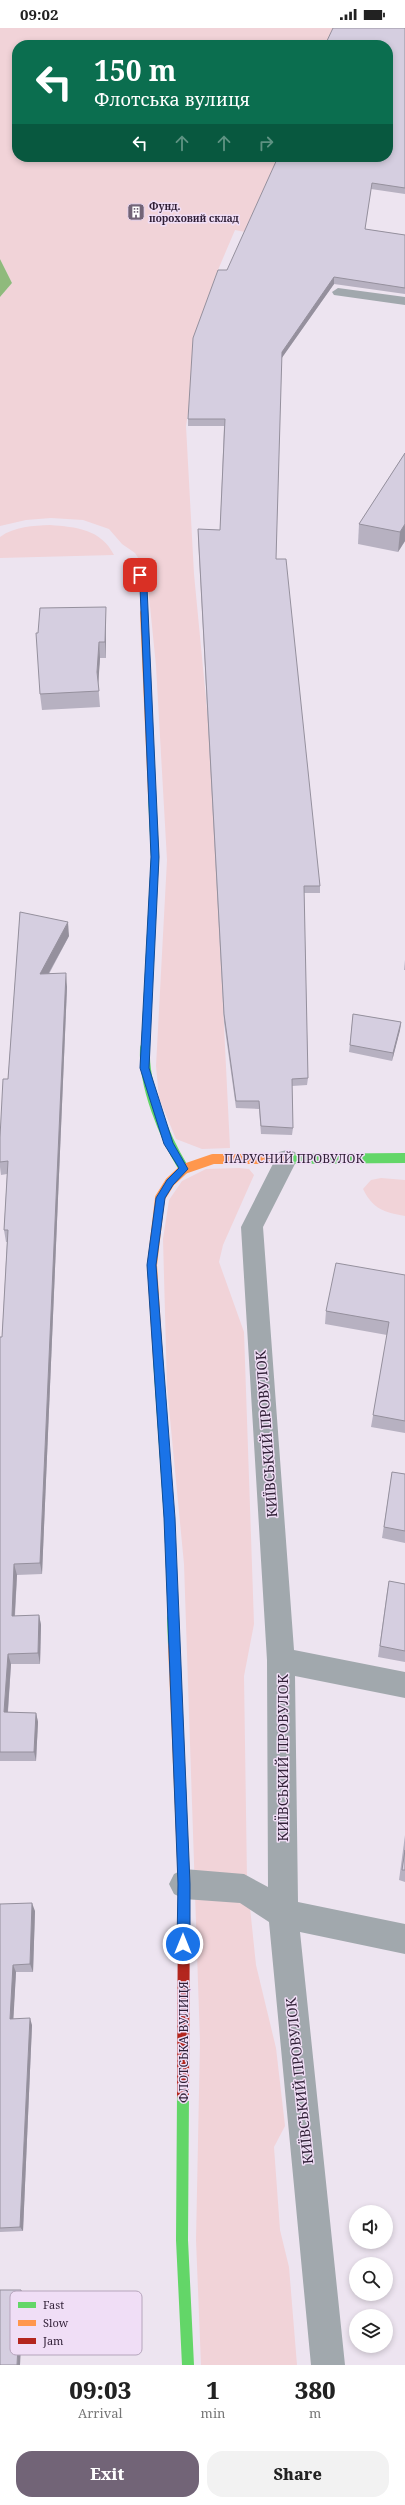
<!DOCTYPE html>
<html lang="en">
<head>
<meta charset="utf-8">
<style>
	:root { --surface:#fff; --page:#f2f2f2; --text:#222; --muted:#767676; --accent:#726477 }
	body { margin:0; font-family:"Noto Serif",serif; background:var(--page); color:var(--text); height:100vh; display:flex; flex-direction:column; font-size:15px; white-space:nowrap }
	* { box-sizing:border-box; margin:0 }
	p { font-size:13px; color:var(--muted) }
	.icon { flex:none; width:22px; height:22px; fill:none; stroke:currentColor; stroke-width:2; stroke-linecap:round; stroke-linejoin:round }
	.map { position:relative; height:2337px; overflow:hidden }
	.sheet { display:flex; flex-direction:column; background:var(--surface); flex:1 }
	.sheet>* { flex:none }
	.banner { position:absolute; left:12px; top:12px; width:381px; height:122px; border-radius:16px; box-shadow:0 2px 6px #0003; background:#0b6e4f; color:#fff; overflow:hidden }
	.fabs { position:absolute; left:349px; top:2177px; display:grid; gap:8px }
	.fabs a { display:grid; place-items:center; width:44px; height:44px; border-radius:50%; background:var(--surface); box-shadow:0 2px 6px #0003; font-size:20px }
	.pin { position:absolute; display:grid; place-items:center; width:34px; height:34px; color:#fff; margin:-17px; border-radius:8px; box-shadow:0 2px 6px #0006 }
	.me { position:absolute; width:44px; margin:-22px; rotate:0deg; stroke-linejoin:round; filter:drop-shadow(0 0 3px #0008) }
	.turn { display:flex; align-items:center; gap:14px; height:84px; padding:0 16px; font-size:18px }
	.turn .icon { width:52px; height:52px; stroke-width:2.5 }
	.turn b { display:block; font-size:28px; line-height:34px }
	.lanes { display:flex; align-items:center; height:38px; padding:0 16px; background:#0003; justify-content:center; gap:20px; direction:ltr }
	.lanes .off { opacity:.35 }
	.eta { display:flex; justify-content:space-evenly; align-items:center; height:68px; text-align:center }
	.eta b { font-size:24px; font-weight:800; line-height:28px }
	.action { display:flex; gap:8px; margin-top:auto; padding:8px 16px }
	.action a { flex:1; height:46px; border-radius:16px; background:var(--accent); color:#fff; font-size:16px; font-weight:800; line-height:46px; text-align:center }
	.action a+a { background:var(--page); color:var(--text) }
	.status { display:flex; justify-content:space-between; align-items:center; height:28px; padding:0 20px; background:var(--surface); direction:ltr }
	.status svg { height:11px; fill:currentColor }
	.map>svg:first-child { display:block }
	.green { fill:#f1d3d8 }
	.water { fill:#8fba7c }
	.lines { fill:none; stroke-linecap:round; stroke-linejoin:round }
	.street { fill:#a1a8ad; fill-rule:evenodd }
	.fast-far2 { stroke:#63d668; stroke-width:8 }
	.fast-far1 { stroke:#63d668; stroke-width:10 }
	.fast { stroke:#63d668; stroke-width:12 }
	.slow-far3 { stroke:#ff974d; stroke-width:5.5 }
	.slow-far2 { stroke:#ff974d; stroke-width:8 }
	.slow-far1 { stroke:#ff974d; stroke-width:10 }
	.slow { stroke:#ff974d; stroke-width:12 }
	.jam { stroke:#b3261e; stroke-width:12 }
	.wall { fill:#b7b1c1 }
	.shaded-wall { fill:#95909d }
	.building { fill:#d5cee0; stroke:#95909d }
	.route { fill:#1a73e8; stroke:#114b97 }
	.labels { text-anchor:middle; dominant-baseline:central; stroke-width:3; stroke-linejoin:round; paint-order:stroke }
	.far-poi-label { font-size:10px; font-weight:bold; fill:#301f36; stroke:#f0def6; text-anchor:start }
	.street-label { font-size:12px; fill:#301f36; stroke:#f0def6 }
	.near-street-label { font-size:14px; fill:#301f36; stroke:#f0def6 }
	.key { fill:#f0def6; stroke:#b6a5bc; stroke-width:1 }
	.key-label { font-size:11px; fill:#301f36 }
</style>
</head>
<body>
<div class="status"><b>09:02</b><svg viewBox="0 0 49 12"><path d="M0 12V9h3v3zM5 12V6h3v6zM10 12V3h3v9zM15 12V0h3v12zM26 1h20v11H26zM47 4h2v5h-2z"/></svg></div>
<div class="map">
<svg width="405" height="2337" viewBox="0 0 405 2337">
	<rect width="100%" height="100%" fill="#ede4f0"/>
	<g class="green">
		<polygon points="0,0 335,0 328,17 17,17 17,129 280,129 245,204 235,202 215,249 200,309 186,398 194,546 210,713 230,1120 202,1121 176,1111 159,1070 156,1038 167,832 156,638 148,558 141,534 135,525 122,516 109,501 83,492 51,490 26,492 0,498 0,269 12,255 0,231"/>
		<path d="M50 497C76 499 101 501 114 527L0 530V509C15 498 33 498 50 497Z"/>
		<polygon points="239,1140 249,1141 254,1147 223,1217 219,1234 244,1304 254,1596 244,1648 247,1851 256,1937 276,2020 285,2098 274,2119 280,2202 289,2239 297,2337 201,2337 196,2212 200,2014 184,1536 167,1359 163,1211 169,1172 182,1153 206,1141"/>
		<path d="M381 1150 405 1152V1188C383 1184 373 1181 363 1161L371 1152Z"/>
	</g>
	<polygon class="water" points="0,231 12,255 0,269"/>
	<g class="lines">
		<g class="street">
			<polygon points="338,260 405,269 405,277 334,267 332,264"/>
			<polygon points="287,1122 295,1124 298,1130 263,1199 294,1622 405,1644 405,1670 295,1648 298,1874 405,1896 405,1926 300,1904 345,2337 311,2337 269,1894 240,1875 184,1871 174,1866 169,1856 174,1846 184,1841 244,1846 268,1859 267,1632 241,1199 279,1124"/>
		</g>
		<polyline class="fast-far2" points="145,1021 155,829 152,766"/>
		<g class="fast-far1">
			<path d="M145 1020C143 1058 164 1108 184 1141"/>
			<polyline points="281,1131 405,1130"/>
			<polyline points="158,1331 169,1490 173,1591"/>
		</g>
		<g class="fast">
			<polyline points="173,1590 174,1617"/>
			<polyline points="183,2067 182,2212 188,2337"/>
		</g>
		<polyline class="slow-far3" points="136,536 143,559 144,586"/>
		<polyline class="slow-far2" points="144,585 152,766"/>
		<polyline class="slow-far1" points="158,1331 152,1237 160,1170 170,1154 184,1141 213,1131 281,1131"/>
		<polyline class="slow" points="174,1617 184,1856"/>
		<polyline class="jam" points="183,2067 184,1856"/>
	</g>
	<g class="wall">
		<polygon points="405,0 405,166 371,161 365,201 405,207 405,266 334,256 281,331 276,531 320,858 320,865 304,865 308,1050 307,1057 292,1058 293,1100 292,1107 261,1106 259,1081 236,1080 224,994 198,509 198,501 220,502 224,398 188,398 188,391 227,242"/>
		<polygon points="405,425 405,513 398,524 358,516 359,496"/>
		<polygon points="106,594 106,630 100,630 98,655 100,679 42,682 40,666"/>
		<polygon points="20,884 69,908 49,946 67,959 42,1546 17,1547 15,1588 39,1587 41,1597 40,1636 11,1636 8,1684 36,1685 38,1694 36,1733 0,1733 0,1309 2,1309 7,1214 6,1214 4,1202 7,1146 1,1147 0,1139 0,1109 8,1051"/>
		<polygon points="405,932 405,942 404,942"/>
		<polygon points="353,986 401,994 400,1002 392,1033 349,1024"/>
		<polygon points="405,1247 405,1405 371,1399 387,1307 325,1296 326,1283"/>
		<polygon points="392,1444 405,1446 405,1515 382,1510"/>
		<polygon points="389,1553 405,1556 405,1634 378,1629 387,1564"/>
		<polygon points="405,1807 405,1854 399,1852"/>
		<polygon points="0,1876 35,1883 33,1944 16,1944 13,1991 32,1997 23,2203 0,2204"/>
	</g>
	<g class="shaded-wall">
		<polygon points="334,249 334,256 281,331 282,324"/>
		<polygon points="405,496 405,513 398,524 400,504"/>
		<polygon points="106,579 106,630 105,614"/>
		<polygon points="99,614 100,630 98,660 97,644"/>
		<polygon points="68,894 69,908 41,959 40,946"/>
		<polygon points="66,945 67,959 42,1546 40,1535"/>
		<polygon points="401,994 400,1002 392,1033 393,1025"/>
		<polygon points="14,1536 17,1547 14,1598 12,1588"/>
		<polygon points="39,1587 41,1597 40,1636 38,1625"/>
		<polygon points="8,1626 11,1636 7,1694 4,1684"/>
		<polygon points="36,1685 38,1694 36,1733 34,1724"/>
		<polygon points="32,1875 35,1883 33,1944 30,1936"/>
		<polygon points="13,1937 16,1944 13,1998 10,1991"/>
		<polygon points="30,1990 32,1997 23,2203 20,2199"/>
		<polygon points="21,2262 24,2265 20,2337 17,2337"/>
	</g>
	<g class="building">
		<polygon points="333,0 405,0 405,160 372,155 365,201 405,207 405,260 334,249 282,324 276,531 286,531 320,858 304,858 308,1050 292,1051 293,1100 261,1098 259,1073 236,1073 224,986 198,501 220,502 225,391 188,391 193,310 218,242 227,242 278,129 388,129 388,17 325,17"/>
		<polygon points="405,425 405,496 400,504 359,496"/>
		<polygon points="106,579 105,614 99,614 97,644 99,663 40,666 36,605 38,605 40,580"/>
		<polygon points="20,884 68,894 40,946 66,945 40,1535 14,1536 12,1588 39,1587 38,1625 8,1626 4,1684 36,1685 34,1724 0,1724 0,1309 2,1309 8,1202 4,1202 8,1133 0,1134 0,1109 3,1051 8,1051"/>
		<polygon points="353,986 401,994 393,1025 350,1017"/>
		<polygon points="336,1235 405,1247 405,1393 373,1387 389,1294 326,1283"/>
		<polygon points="392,1444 405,1446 405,1503 384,1499"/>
		<polygon points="389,1553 405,1556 405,1623 380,1618"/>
		<polygon points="405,1822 405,1842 402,1842"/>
		<polygon points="32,1875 30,1936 13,1937 10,1991 30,1990 20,2199 0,2200 0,1876"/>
		<polygon points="0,2262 21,2262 17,2337 0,2337"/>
	</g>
	<polygon class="route" points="140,545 143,547 147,559 159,829 149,1040 173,1115 188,1141 173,1157 165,1170 156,1237 175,1490 190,1856 190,1916 188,1920 183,1922 179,1920 177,1916 178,1856 164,1490 147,1237 156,1170 167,1152 179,1140 164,1116 140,1040 151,829 140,559 137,547"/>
	<defs>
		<symbol id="building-square" viewBox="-11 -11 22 22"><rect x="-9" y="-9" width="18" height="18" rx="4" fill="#726477" stroke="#f0def6"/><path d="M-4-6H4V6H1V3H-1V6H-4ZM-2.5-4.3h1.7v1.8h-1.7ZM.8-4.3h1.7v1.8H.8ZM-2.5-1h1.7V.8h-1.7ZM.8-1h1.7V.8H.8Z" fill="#fff"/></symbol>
	</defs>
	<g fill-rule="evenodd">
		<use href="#building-square" x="126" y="174" width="20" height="20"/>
	</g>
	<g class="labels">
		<g class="far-poi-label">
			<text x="149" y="178">Фунд.<tspan x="149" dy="12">пороховий склад</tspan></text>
		</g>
		<g class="street-label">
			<text x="294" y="1130">ПАРУСНИЙ ПРОВУЛОК</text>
			<text transform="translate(183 2014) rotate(-90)">ФЛОТСЬКА ВУЛИЦЯ</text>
		</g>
		<g class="near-street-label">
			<text transform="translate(266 1406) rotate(-94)">КИЇВСЬКИЙ ПРОВУЛОК</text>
			<text transform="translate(282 1730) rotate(-90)">КИЇВСЬКИЙ ПРОВУЛОК</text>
			<text transform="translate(299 2053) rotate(-96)">КИЇВСЬКИЙ ПРОВУЛОК</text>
		</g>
	</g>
	<rect x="10" y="2263" width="132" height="64" rx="6" class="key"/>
	<rect x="18" y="2274" width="18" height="6" fill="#63d668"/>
	<rect x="18" y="2292" width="18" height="6" fill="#ff974d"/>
	<rect x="18" y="2310" width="18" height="6" fill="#b3261e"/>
	<g class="key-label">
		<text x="43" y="2281">Fast</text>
		<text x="43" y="2299">Slow</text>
		<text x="43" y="2317">Jam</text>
	</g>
</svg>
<div class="fabs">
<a><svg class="icon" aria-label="sound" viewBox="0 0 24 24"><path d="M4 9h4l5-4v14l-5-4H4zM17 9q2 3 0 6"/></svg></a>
<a><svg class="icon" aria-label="search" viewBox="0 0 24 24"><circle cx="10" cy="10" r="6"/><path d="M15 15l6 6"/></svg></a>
<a><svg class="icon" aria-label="layers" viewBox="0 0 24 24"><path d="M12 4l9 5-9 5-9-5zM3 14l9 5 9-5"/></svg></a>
</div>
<div class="pin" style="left:140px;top:547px;background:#d93025"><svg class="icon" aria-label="arrive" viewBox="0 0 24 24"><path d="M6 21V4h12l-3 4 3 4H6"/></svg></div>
<svg class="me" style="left:183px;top:1916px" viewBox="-20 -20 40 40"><circle r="17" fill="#1a73e8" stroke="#fff" stroke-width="3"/><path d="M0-11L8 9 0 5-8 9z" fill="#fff"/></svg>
<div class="banner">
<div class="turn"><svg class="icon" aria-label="left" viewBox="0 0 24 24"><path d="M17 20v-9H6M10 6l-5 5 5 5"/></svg><div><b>150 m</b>Флотська вулиця</div></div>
<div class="lanes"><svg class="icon" aria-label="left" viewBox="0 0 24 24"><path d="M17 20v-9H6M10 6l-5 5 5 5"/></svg><svg class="icon off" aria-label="ahead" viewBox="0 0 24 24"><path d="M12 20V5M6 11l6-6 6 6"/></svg><svg class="icon off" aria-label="ahead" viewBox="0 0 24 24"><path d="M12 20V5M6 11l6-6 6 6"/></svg><svg class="icon off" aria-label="right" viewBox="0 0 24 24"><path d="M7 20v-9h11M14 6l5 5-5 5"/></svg></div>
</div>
</div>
<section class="sheet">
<div class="eta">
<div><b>09:03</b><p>Arrival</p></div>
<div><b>1</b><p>min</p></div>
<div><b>380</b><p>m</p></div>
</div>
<div class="action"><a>Exit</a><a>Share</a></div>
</section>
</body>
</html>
